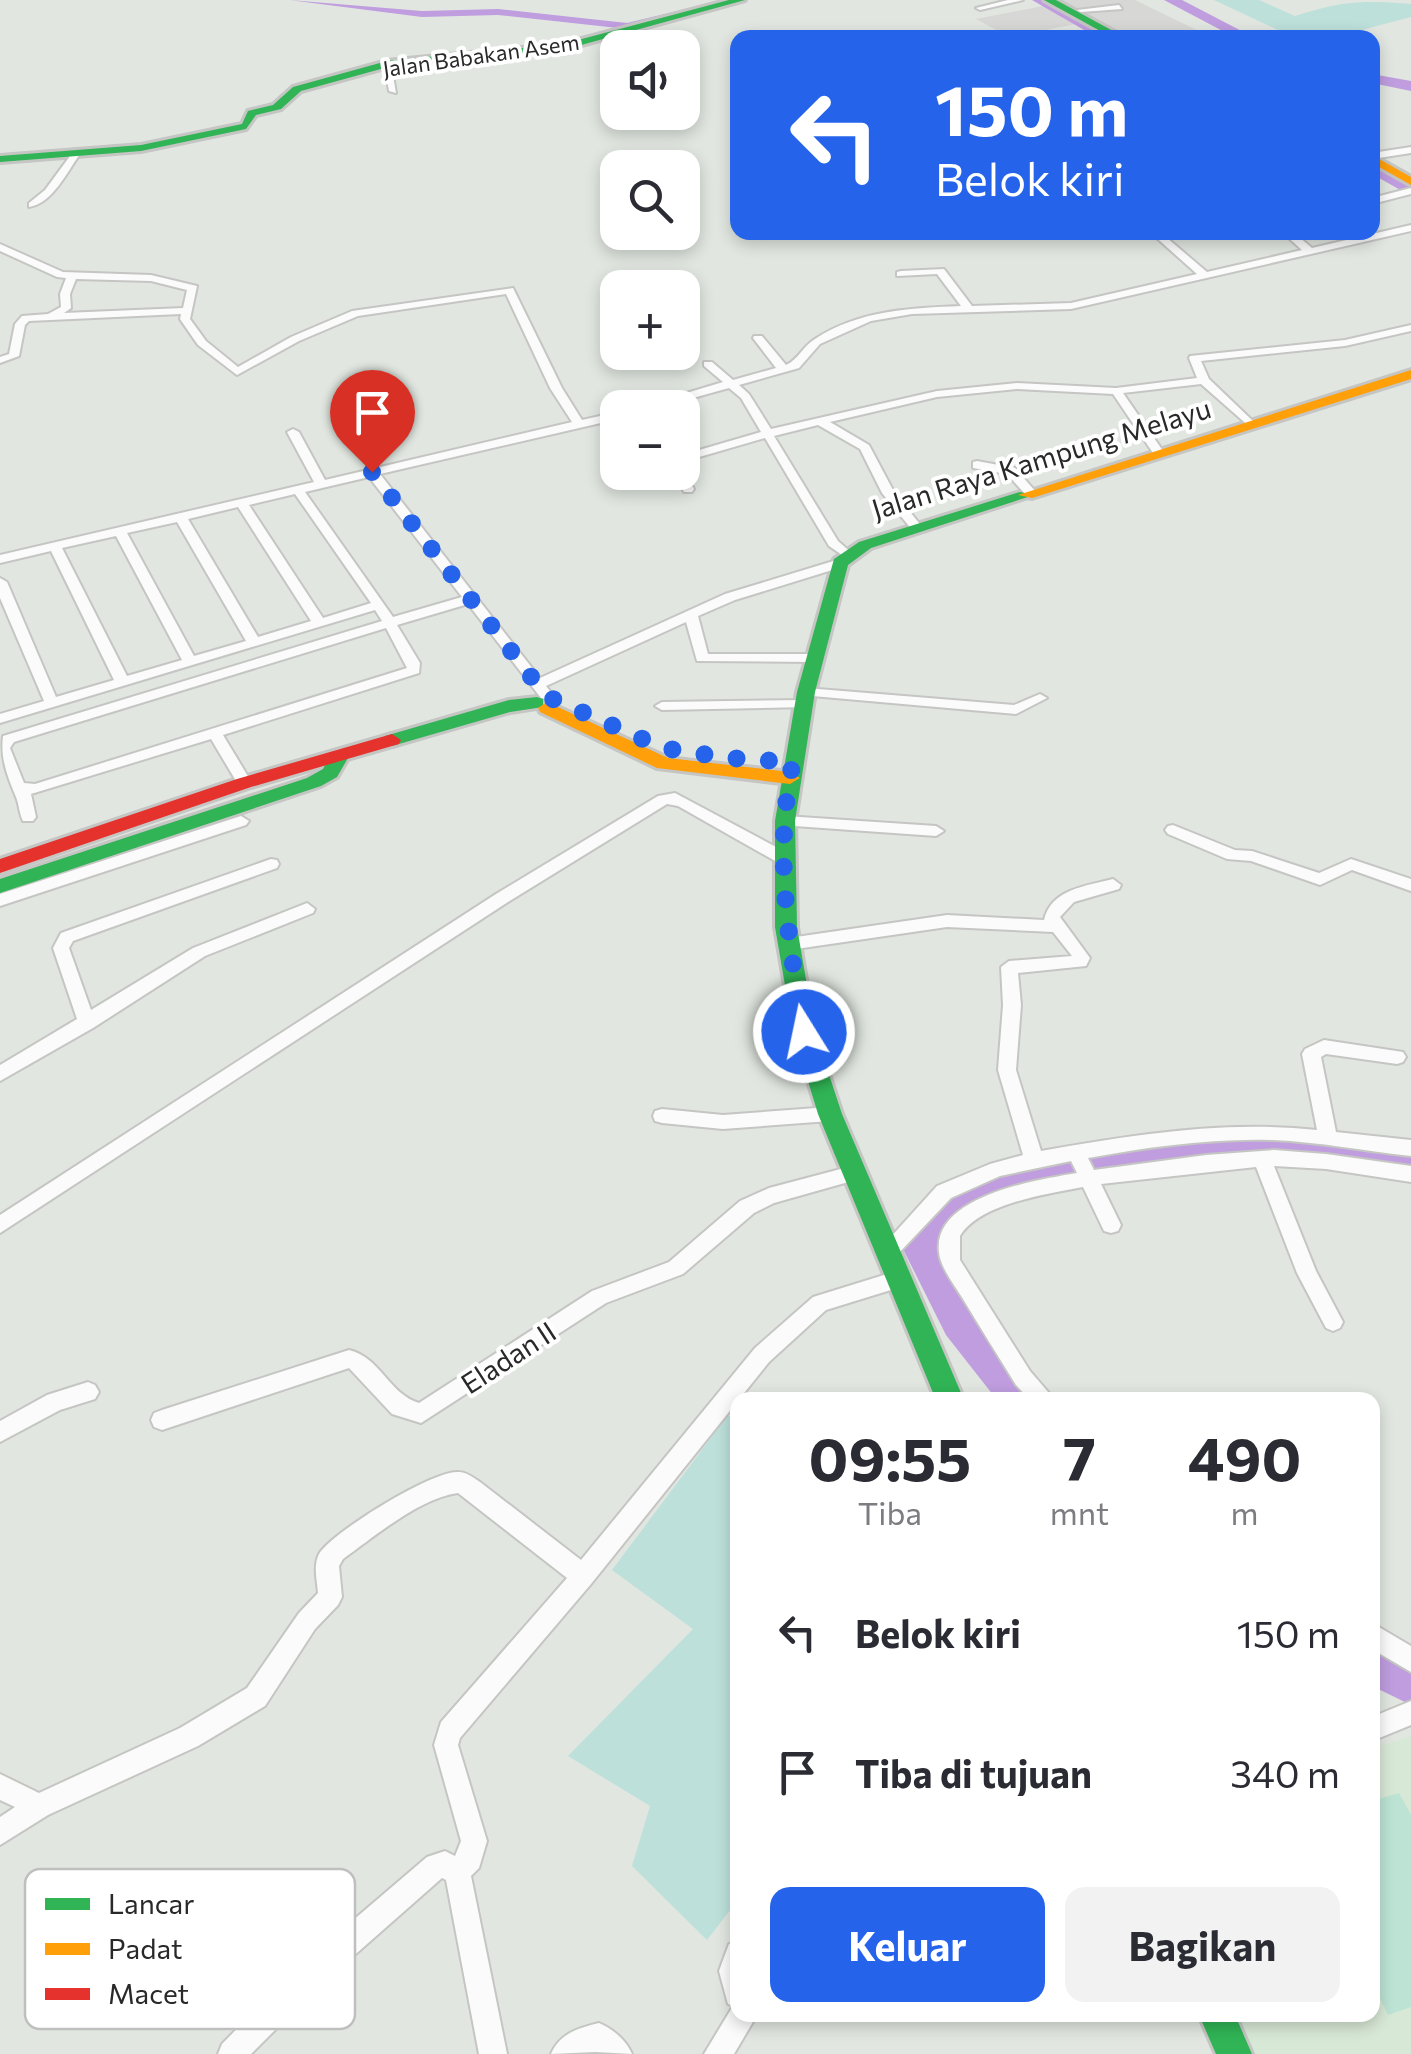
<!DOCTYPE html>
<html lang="id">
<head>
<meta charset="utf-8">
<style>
	:root { --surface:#fff; --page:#f2f2f3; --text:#2b2b33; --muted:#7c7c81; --accent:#2563eb }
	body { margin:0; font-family:Commissioner,sans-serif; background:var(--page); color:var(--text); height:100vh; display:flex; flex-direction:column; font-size:38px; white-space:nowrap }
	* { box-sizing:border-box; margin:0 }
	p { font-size:32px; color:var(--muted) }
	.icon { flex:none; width:55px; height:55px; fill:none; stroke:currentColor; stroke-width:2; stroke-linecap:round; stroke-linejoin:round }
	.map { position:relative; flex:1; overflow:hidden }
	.drawer { position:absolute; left:730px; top:1392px; width:650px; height:630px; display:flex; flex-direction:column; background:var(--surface); border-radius:20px; box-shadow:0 5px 15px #0003 }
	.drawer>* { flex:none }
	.top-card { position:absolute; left:730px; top:30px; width:650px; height:210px; border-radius:20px; box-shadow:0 5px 15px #0003; background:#2563eb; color:#fff; overflow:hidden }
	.buttons { position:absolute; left:600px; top:30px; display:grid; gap:20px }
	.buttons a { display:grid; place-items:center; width:100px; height:100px; border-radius:20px; background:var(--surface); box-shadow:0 5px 15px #0003; font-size:50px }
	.pin { position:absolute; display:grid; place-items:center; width:85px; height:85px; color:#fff; margin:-102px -42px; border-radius:50% 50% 50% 0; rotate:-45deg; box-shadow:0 0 10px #0007 }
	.pin .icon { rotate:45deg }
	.me { position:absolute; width:110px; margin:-55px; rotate:350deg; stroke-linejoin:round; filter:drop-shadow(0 0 8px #0008) }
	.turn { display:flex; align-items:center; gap:35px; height:210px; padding:0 40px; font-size:45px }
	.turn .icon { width:130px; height:130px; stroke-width:2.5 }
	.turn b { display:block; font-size:70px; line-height:85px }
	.eta { display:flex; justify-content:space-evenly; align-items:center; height:170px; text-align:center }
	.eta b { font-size:60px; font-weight:700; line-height:70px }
	.primary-button { display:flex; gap:20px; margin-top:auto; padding:20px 40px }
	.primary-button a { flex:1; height:115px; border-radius:20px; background:var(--accent); color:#fff; font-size:40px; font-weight:700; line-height:115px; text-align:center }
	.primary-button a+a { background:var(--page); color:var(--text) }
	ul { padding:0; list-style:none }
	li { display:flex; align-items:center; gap:30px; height:140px; padding:0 40px }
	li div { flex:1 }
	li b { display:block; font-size:38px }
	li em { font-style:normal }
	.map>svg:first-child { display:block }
	.industrial { fill:#d7d7d5 }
	.education { fill:#d8e8d6 }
	.green { fill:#bde0da }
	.pitch { fill:#bce3d4 }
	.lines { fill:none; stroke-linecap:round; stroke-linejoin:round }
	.canal { fill:#bf9ddf; fill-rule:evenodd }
	.river { fill:#bf9ddf; fill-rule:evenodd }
	.street-casing { stroke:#c5c5c4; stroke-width:4 }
	.fast-casing { stroke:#c5c5c4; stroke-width:6 }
	.slow-casing { stroke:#c5c5c4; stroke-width:6 }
	.jam-casing { stroke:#c5c5c4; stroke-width:6 }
	.street { fill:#fafbfa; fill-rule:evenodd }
	.fast { fill:#30b455; fill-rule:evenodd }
	.slow { fill:#ff9f0a; fill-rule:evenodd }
	.jam { fill:#e5322d; fill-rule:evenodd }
	.route { stroke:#2563eb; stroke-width:18; stroke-dasharray:0 32.4 }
	.labels { text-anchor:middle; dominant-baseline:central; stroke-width:8; stroke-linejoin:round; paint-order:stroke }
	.far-street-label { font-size:22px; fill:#292929; stroke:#fff }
	.street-label { font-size:28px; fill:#292929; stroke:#fff }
	.key { fill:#fff; stroke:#bfbfbf; stroke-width:2.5 }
	.key-label { font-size:28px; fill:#292929 }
</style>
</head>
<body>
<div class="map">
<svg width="1411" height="2054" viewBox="0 0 1411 2054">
	<rect width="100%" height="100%" fill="#e1e7e0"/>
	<polygon class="industrial" points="1035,0 1135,0 1211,37 1104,37 1076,24 1009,37 976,19 1043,6"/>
	<polygon class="education" points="1411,1736 1411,2054 1255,2054 1237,2015 1372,2015 1373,1748"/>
	<g class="green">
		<path d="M1214 0H1259L1295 16C1342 1 1361 0 1411 4V17L1335 37H1293Z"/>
		<polygon points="728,1415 738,1424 738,1900 707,1940 632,1866 650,1806 568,1756 693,1629 612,1570"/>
	</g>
	<polygon class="pitch" points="1399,1793 1411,1815 1411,2007 1388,2015 1373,1983 1372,1801"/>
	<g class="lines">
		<polygon class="canal" points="289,0 422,11 498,9 627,23 723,0 737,0 627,29 498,15 422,17"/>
		<g class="river">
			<polygon points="1032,0 1049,0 1116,38 1098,38"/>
			<polygon points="1164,0 1182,0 1255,38 1236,38"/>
			<polygon points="1372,74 1411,81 1411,91 1372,83"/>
			<polygon points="1372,161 1411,184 1411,196 1372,174"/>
			<polygon points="1296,1134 1411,1152 1411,1180 1296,1162 1168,1169 1033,1185 949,1227 939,1247 972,1311 1035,1387 1041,1400 997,1400 946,1335 902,1247 923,1205 1028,1157 1168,1141"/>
			<polygon points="1372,1639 1411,1658 1411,1705 1372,1686"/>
		</g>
		<defs>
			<g id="street">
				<polygon points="1008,0 1023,0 980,10 976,8"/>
				<polygon points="1119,5 1122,9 1081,12 1077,10"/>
				<polygon points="384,62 391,64 396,93 389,91"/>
				<polygon points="1411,147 1411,153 1372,159 1372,153"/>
				<path d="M73 152 80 154C67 172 52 204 29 207V203L45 190Z"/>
				<polygon points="1411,188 1411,194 1372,204 1372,198"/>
				<path d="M1411 225V231L1071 309 912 314 871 321 820 344 799 368 739 385 749 394 771 429 937 391 1017 383 1116 388 1197 378 1189 358 1190 356 1345 340 1411 325V331L1345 346 1201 361 1209 379 1255 423V427L1251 428 1201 384 1123 393 1163 451 1157 455 1153 453 1113 394 1017 389 937 397 830 422 869 445 894 492 923 528 917 532 913 531 882 493 860 449 818 425 774 436 838 541 854 555 848 559 829 546 765 438 682 462V455L761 432 741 398 729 388 657 408H637L723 382 704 366V362H712L733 380 776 368 753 338 754 336H762L786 365C798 360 803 346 815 339 859 310 911 308 961 306L937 274 897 276V272L901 271 944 269 972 306 1071 303 1197 274 1150 232H1160L1207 272 1302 250 1282 232H1293L1312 248Z"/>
				<path d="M0 244 63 272 151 275 197 286 190 319 206 341 238 367 291 337 352 311 513 288 562 388 582 420 618 412V419L380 474 540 678 725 594 840 559 845 560V566L735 600 698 616 708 654H814L821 658 814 662 697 661 686 622 546 686 553 695 546 699 541 698 468 604 397 625 420 663 419 673 223 735 252 783 249 786H239L211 739 31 794 36 817 33 821H23C19 813 19 804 16 797 8 778 0 759 3 736L382 621 375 610 0 723V714L44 701 0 598V578L7 582 56 697 114 680 51 551 0 563V555L314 482 287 432 293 429 299 432 325 480 572 422 550 388 506 294 358 316 299 341 237 375 198 345 180 319 181 314 29 321 25 325 19 356 0 363V357L9 354 15 324 22 316 48 314 61 307 60 294 66 278 57 277 0 251ZM76 279 151 281 187 290 183 308 64 313 71 308 70 294ZM369 477 462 597 393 617 305 492ZM295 494 371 603 323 618 249 505ZM238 507 311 621 258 637 188 519ZM177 522 246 641 194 656 127 533ZM116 536 182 660 127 676 62 548ZM386 628 407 668 35 784 24 783 10 748 14 742Z"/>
				<polygon points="977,461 1015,468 1036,492 1026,495 1007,474 973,468 973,462"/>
				<polygon points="683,469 694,489 692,492 684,492 673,472 682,472"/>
				<polygon points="806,688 1014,705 1040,694 1047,698 1016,714 801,695 801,689"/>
				<polygon points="804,700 811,704 809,707 662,710 655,706 662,702"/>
				<polygon points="675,793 789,854 791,858 783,863 777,862 678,806 667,804 508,902 0,1233 0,1215 496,894 658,796"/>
				<polygon points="241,816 249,821 246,825 0,906 0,894"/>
				<polygon points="785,816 936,826 944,831 936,836 780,825 777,821 780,817"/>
				<polygon points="1173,825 1235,850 1252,851 1319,873 1351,859 1411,879 1411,891 1352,870 1320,885 1251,861 1227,859 1168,834 1165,830 1168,826"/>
				<polygon points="271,859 277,860 279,864 277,868 73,941 69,948 91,1010 193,948 307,903 315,909 313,913 205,956 93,1028 0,1081 0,1065 77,1019 53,948 61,933"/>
				<path d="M1113 879 1121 885 1119 889 1074 902 1060 917 1090 958 1086 966 1018 973 1021 1005 1016 1070 1041 1151C1132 1135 1224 1120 1317 1130L1302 1054 1305 1049 1324 1040 1403 1052 1406 1057 1403 1062 1397 1064 1326 1054 1321 1057 1336 1132 1411 1140V1156C1365 1151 1319 1142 1273 1140 1212 1138 1148 1147 1088 1158L1094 1170 1206 1155 1274 1150 1326 1154 1411 1166V1182L1326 1169 1274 1166 1316 1271 1343 1322 1340 1328 1333 1331 1326 1328 1297 1273 1256 1167 1101 1184 1121 1225 1118 1231 1111 1233 1104 1231 1083 1187C1048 1194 980 1203 960 1236V1260L1030 1371 1055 1400H1030L1016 1385C998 1356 980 1327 963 1299 955 1286 944 1272 940 1258 925 1197 1036 1180 1077 1173L1071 1161 1000 1176 951 1198 896 1256 889 1258 882 1256 879 1250 937 1186 990 1164 1023 1155 998 1070 1003 1005 1001 967 1009 961 1072 956 1053 932 947 927 789 950 781 944 789 938 947 915 1044 920C1051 889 1086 886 1113 879Z"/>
				<polygon points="830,1107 836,1109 839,1114 836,1119 830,1121 723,1129 662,1123 655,1121 653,1116 655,1111 662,1109 723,1115"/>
				<path d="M852 1166 859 1169 861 1174 859 1179 774 1203 754 1213 683 1274 606 1303 421 1423 392 1414 349 1368 162 1430 154 1427 151 1420 154 1413 162 1410 349 1350C380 1357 389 1394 419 1403L592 1291 669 1262 740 1201 769 1188Z"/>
				<path d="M900 1270 907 1273 910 1279 907 1285 826 1310 769 1362 591 1584 460 1738 458 1745 487 1841 479 1868 471 1876 507 2054H479L446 1880 442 1878 316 1989 251 2054H218L222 2044 296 1969 427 1857 445 1851 455 1856 461 1841 434 1745 441 1722 567 1578 458 1493C420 1498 375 1536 343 1559L339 1566 342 1597 338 1605 315 1629 265 1706 198 1746 48 1815 0 1845V1817L15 1807 0 1800V1774L39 1793 180 1728 247 1688 299 1613 318 1593C317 1580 313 1566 319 1554 331 1533 434 1469 459 1472 466 1472 474 1478 480 1482L581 1560 755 1348 813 1297Z"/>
				<polygon points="88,1382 95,1385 99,1392 95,1399 60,1410 0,1442 0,1421 47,1395"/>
				<polygon points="1372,1623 1411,1646 1411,1672 1372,1649"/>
				<polygon points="1411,1701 1411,1725 1372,1741 1372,1717"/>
				<polygon points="738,1940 738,2015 757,2015 734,2054 704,2054 733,2006 728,2004 719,1971 729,1944"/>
				<path d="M599 2023C613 2029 626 2040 632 2054L595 2052 551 2054C560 2033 579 2028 599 2023Z"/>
			</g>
			<g id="fast">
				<polygon points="729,0 745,0 563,50 388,67 301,91 281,109 256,115 246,129 141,151 0,162 0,156 141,145 242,124 248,111 273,105 293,87 387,61 563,44"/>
				<polygon points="1044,0 1056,0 1126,38 1113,38"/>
				<polygon points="1020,492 1034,495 871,548 848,565 815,692 795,821 797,927 815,1032 842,1114 964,1400 936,1400 818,1114 793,1032 775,927 775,821 797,692 834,559 859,542"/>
				<polygon points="537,697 543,699 543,707 510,712 392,746 383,740 385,736 509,700"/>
				<polygon points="338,752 348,758 337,777 321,786 0,893 0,879 307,778 323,769 331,754"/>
				<polygon points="1199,2015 1235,2015 1252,2054 1216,2054"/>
			</g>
			<g id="slow">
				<polygon points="1372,155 1411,177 1411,185 1372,163"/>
				<polygon points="1411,370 1411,379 1032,498 1018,495"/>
				<polygon points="547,702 668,758 790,772 800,778 790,784 657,768 540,712 538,708"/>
			</g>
			<polygon id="jam" points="392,734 401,740 399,744 251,787 0,873 0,859 237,779"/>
		</defs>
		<use href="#street" class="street-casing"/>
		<use href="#fast" class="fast-casing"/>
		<use href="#slow" class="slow-casing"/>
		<use href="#jam" class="jam-casing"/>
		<use href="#street" class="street"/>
		<use href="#fast" class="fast"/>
		<use href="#slow" class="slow"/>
		<use href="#jam" class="jam"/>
	</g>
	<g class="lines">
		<path class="route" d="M372 472 546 696 663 748 729 758 793 762C773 852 789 943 804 1032"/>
	</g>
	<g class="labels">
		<g class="far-street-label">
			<text transform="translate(481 55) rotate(-8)">Jalan Babakan Asem</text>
		</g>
		<g class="street-label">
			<text transform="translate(1041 458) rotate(-17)">Jalan Raya Kampung Melayu</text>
			<text transform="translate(508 1357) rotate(-33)">Eladan II</text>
		</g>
	</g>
	<rect x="25" y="1869" width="330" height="160" rx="15" class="key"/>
	<rect x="45" y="1898" width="45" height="12" fill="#30b455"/>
	<rect x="45" y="1943" width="45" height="12" fill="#ff9f0a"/>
	<rect x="45" y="1988" width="45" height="12" fill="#e5322d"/>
	<g class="key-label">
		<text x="108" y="1914">Lancar</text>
		<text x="108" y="1959">Padat</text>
		<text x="108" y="2004">Macet</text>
	</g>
</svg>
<div class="buttons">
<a><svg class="icon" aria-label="sound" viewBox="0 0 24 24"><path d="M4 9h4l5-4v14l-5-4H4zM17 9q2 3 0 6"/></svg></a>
<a><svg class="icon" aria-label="search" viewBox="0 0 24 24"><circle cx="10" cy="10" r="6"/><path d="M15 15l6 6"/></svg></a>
<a>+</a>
<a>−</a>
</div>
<div class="pin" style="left:372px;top:472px;background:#d93025"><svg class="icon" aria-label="arrive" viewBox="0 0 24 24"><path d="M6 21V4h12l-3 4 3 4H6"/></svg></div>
<svg class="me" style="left:804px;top:1032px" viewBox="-20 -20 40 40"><circle r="17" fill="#2563eb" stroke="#fff" stroke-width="3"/><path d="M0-11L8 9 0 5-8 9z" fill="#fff"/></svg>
<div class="top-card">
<div class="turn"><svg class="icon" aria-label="left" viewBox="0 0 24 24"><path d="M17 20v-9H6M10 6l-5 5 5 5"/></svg><div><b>150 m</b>Belok kiri</div></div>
</div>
<section class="drawer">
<div class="eta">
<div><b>09:55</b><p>Tiba</p></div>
<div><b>7</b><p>mnt</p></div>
<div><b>490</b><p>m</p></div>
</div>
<ul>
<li><svg class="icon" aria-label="left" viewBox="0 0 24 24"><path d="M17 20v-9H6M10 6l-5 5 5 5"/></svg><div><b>Belok kiri</b></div><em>150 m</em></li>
<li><svg class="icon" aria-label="arrive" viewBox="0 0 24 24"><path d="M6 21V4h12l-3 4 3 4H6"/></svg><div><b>Tiba di tujuan</b></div><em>340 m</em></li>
</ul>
<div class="primary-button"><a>Keluar</a><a>Bagikan</a></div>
</section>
</div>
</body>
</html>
